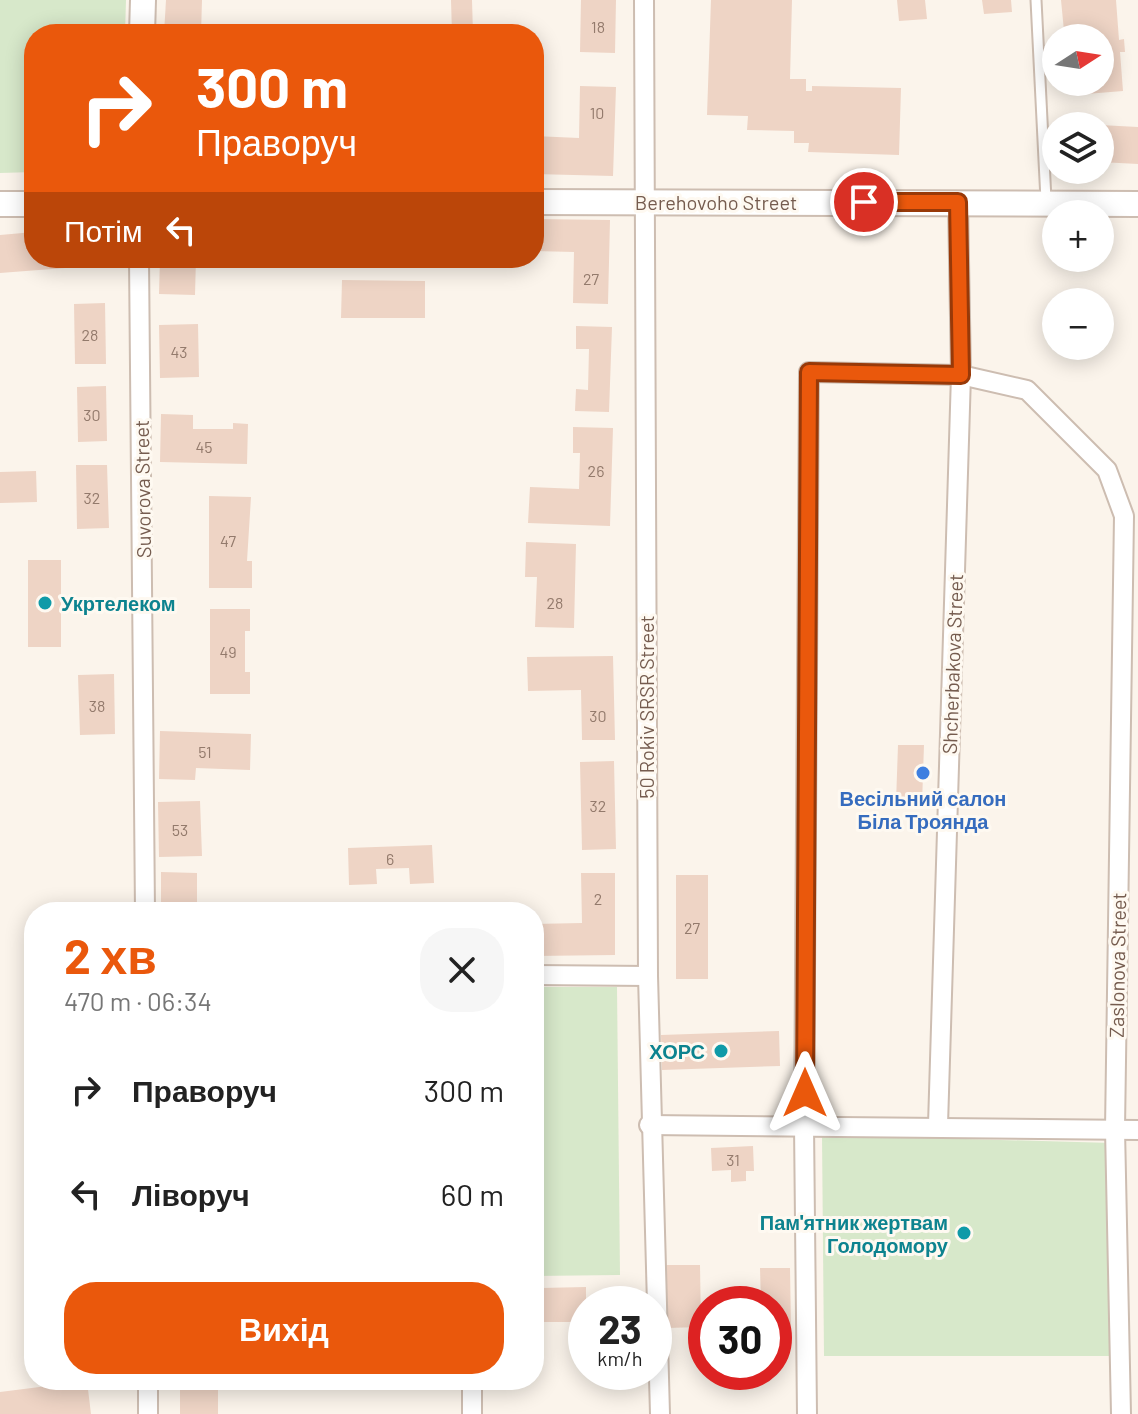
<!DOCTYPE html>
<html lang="uk">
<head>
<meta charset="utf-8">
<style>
	:root { --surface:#fff; --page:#f6f6f6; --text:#222; --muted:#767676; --accent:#ea580c }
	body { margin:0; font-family:Barlow,sans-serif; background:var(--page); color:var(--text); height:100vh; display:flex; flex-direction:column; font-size:30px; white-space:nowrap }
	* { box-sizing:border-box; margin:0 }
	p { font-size:26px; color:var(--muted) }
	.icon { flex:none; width:44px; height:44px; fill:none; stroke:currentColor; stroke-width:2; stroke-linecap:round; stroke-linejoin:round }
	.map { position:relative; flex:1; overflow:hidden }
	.sheet { position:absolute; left:24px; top:902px; width:520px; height:488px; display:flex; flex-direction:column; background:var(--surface); border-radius:32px; box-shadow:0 4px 20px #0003 }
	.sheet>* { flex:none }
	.top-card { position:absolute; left:24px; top:24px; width:520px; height:244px; border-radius:32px; box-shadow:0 4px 20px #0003; background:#ea580c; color:#fff; overflow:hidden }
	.needle { width:52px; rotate:78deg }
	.fabs { position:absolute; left:1042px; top:24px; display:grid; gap:16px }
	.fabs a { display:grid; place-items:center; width:72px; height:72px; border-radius:50%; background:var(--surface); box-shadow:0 4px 20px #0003; font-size:40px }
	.speed { position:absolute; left:568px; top:1286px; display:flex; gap:16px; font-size:40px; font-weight:700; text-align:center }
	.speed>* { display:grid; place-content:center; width:104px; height:104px; border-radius:50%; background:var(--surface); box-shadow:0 4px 20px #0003; line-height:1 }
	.speed small { font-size:20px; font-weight:400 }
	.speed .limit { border:12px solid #d22; background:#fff; color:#111 }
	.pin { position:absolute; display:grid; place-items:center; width:68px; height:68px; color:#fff; margin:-34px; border:4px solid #fff; border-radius:50%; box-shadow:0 2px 8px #0007 }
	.me { position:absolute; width:88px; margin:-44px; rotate:0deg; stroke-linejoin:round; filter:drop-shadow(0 0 6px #0008) }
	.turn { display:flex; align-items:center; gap:28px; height:168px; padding:0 40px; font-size:36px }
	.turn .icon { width:104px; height:104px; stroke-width:2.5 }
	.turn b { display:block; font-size:56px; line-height:68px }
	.then { display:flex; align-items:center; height:76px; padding:0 40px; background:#0003; gap:16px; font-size:30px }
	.round { display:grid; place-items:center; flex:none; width:84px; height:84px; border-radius:32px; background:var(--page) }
	.summary { display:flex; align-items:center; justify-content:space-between; height:136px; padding:0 40px }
	h1 { font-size:48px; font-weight:700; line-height:60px; color:var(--accent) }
	.cta { display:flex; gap:16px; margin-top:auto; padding:16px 40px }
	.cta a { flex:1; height:92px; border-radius:32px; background:var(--accent); color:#fff; font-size:32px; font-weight:700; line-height:92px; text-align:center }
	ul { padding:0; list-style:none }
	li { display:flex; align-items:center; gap:24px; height:104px; padding:0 40px }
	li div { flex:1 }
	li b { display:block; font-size:30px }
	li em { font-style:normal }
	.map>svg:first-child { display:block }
	.green { fill:#d7e8ca }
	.building { fill:#eed4c5 }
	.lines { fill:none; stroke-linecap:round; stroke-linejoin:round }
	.service-casing { stroke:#cdbdb1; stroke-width:13 }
	.minor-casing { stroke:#cdbdb1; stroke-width:22 }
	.tertiary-casing { stroke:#cdbdb1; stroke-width:28 }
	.service { stroke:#fff; stroke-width:9 }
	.minor { stroke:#fff; stroke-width:18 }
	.tertiary { stroke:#fff; stroke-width:24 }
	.route-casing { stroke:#983908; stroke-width:20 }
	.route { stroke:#ea580c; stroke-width:14 }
	.culture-dot { fill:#0f9aa8; stroke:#fef9f1; stroke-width:3 }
	.shop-dot { fill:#3f7fe0; stroke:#fef9f1; stroke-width:3 }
	.labels { text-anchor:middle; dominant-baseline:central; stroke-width:6; stroke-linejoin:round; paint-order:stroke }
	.number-label { font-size:16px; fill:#937a6c }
	.street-label { font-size:20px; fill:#755c4f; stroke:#fef9f1 }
	.culture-label { font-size:20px; font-weight:bold; fill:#0d838f; stroke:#fef9f1; text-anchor:end }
	.shop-label { font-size:20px; font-weight:bold; fill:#366cbe; stroke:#fef9f1 }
</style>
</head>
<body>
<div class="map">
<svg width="1138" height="1414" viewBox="0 0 1138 1414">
	<rect width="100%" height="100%" fill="#fbf4eb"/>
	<g class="green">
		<polygon points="0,0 126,0 125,34 34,34 34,172 0,173"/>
		<polygon points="534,987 617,987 620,1275 534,1276"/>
		<polygon points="822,1135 1112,1143 1115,1356 824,1356"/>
	</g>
	<g class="building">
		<polygon points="166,0 202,0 201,34 164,34"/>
		<polygon points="451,0 472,0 473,34 452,34"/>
		<polygon points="581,0 616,0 615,53 580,52"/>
		<polygon points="711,0 792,0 790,79 806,79 806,91 812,91 812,86 901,88 899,155 808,152 809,143 794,143 794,131 747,130 748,116 707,115"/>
		<polygon points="897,0 925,0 927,19 899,21"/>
		<polygon points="982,0 1011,0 1012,12 984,14"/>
		<polygon points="1061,0 1116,0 1119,40 1124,39 1125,52 1120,52 1123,91 1074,95 1073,82 1100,82 1100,38 1070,38 1069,30 1064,31"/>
		<polygon points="580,86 616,87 613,176 534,174 534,136 579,138"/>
		<polygon points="1100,125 1138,127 1138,164 1100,162"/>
		<polygon points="534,219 610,220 608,304 573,303 574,252 534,251"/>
		<polygon points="34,232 34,258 104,258 104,265 0,273 0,235"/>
		<polygon points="160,258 196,258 195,295 159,294"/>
		<polygon points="342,280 425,281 425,318 341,318"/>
		<polygon points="105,303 106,364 75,364 74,304"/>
		<polygon points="198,324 199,377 160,378 159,325"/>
		<polygon points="576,326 612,327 609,412 575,411 576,389 588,390 589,349 576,349"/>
		<polygon points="106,386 107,441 78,442 77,387"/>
		<polygon points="161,414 193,415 193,429 233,429 233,423 248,424 247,464 160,462"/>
		<polygon points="573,427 613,428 610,526 528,523 530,487 579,489 580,453 573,453"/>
		<polygon points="76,465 107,465 109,528 77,529"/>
		<polygon points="36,471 37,502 0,503 0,472"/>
		<polygon points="209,496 251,497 247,561 252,561 252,588 209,588"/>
		<polygon points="526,542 576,544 574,628 535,627 537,577 525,577"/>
		<rect x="28" y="560" width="33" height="87"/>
		<polygon points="210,609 250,609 250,631 245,631 245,672 250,672 250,694 210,694"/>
		<polygon points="613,656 615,740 582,740 581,690 528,691 527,657"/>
		<polygon points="114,674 115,734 80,735 78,675"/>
		<polygon points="160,731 251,734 250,770 196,768 195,780 159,779"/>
		<polygon points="898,745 924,745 922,804 896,803"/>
		<polygon points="614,761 616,849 582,850 580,762"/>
		<polygon points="200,801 202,856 159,857 158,802"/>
		<polygon points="432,845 434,883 410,884 409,868 376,869 377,884 349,885 348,848"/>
		<polygon points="161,872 197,873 197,912 161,912"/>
		<polygon points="581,873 615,873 615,955 534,956 534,924 582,923"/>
		<rect x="676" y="875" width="32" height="104"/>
		<polygon points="779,1031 780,1066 662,1070 661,1035"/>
		<polygon points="753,1146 754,1171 746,1171 746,1181 731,1182 731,1170 712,1171 711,1148"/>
		<polygon points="666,1265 700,1265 701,1327 667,1328"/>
		<polygon points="760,1268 790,1268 791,1328 774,1328 774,1304 761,1304"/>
		<polygon points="586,1287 586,1322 541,1322 541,1288"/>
		<polygon points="180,1380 246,1380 246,1385 218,1385 218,1414 180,1414"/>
		<polygon points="87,1381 91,1414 0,1414 0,1392"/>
	</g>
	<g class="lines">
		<defs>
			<polyline id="service" points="1036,0 1046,200"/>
			<g id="minor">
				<polyline points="644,0 648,976 660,1414"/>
				<polyline points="139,258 145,912"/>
				<polyline points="534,975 648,976"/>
				<polyline points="649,1125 1138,1130"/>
				<polyline points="938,1125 961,375 958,202"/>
				<polyline points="148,1380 148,1414"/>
				<polyline points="472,1380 472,1414"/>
				<polyline points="807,1414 804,1125 809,372 961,375 1027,390 1107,470 1124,516 1115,1129 1121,1414"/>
			</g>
			<g id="tertiary">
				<polyline points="142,34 143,0"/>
				<polyline points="534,202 1138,204"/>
				<polyline points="0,204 34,204"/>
			</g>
		</defs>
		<use href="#service" class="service-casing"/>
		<use href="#minor" class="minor-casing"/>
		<use href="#tertiary" class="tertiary-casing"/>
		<use href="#service" class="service"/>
		<use href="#minor" class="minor"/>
		<use href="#tertiary" class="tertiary"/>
	</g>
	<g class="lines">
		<defs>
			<polyline id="route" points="805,1093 809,372 961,375 958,202 864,202"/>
		</defs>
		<use href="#route" class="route-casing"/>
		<use href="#route" class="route"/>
	</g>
	<g class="culture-dot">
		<circle cx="45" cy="603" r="8"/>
		<circle cx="721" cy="1051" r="8"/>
		<circle cx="964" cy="1233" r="8"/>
	</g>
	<circle class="shop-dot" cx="923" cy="773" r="8"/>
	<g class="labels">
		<g class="number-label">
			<text x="598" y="26">18</text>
			<text x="597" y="112">10</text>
			<text x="591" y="278">27</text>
			<text x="90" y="334">28</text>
			<text x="179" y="351">43</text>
			<text x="92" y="414">30</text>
			<text x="204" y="446">45</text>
			<text x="596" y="470">26</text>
			<text x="92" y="497">32</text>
			<text x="228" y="540">47</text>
			<text x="555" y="602">28</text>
			<text x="228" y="651">49</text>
			<text x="97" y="705">38</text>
			<text x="598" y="715">30</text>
			<text x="205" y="751">51</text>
			<text x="598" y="805">32</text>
			<text x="180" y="829">53</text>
			<text x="390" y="858">6</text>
			<text x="598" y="898">2</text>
			<text x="692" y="927">27</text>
			<text x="733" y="1159">31</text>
		</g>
		<g class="street-label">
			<text x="716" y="202">Berehovoho Street</text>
			<text transform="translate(142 489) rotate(-91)">Suvorova Street</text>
			<text transform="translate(952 664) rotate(-88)">Shcherbakova Street</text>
			<text transform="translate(646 707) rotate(-90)">50 Rokiv SRSR Street</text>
			<text transform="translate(1117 965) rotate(-89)">Zaslonova Street</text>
		</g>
		<g class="culture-label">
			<text x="61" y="603" text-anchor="start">Укртелеком</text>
			<text x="705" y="1051">ХОРС</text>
			<text x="948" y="1222">Пам'ятник жертвам<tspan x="948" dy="23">Голодомору</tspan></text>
		</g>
		<g class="shop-label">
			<text x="923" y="798">Весільний салон<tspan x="923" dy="23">Біла Троянда</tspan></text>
		</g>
	</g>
</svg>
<div class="fabs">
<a><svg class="needle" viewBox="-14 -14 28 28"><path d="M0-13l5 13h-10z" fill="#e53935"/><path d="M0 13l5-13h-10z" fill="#767676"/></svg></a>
<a><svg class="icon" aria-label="layers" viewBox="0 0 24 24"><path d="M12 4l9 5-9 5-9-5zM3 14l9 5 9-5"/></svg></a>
<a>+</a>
<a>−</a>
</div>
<div class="speed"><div>23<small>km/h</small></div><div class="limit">30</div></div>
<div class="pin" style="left:864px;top:202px;background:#d93025"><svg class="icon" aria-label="arrive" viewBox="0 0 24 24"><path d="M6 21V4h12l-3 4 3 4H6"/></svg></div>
<svg class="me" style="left:805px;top:1093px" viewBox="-20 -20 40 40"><path d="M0-17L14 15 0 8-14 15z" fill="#ea580c" stroke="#fff" stroke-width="4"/></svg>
<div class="top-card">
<div class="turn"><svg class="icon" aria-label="right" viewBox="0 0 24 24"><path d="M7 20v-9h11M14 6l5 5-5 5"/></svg><div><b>300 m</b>Праворуч</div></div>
<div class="then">Потім<svg class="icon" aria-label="left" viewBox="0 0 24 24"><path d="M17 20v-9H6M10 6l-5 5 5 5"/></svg></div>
</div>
<section class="sheet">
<div class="summary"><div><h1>2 хв</h1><p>470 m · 06:34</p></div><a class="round"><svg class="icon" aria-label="close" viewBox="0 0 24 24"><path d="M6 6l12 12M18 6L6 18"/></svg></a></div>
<ul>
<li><svg class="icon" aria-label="right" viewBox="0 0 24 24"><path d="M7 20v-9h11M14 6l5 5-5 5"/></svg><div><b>Праворуч</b></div><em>300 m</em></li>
<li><svg class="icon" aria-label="left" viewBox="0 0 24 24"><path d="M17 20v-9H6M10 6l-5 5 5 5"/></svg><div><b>Ліворуч</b></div><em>60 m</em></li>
</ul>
<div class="cta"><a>Вихід</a></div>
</section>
</div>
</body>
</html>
